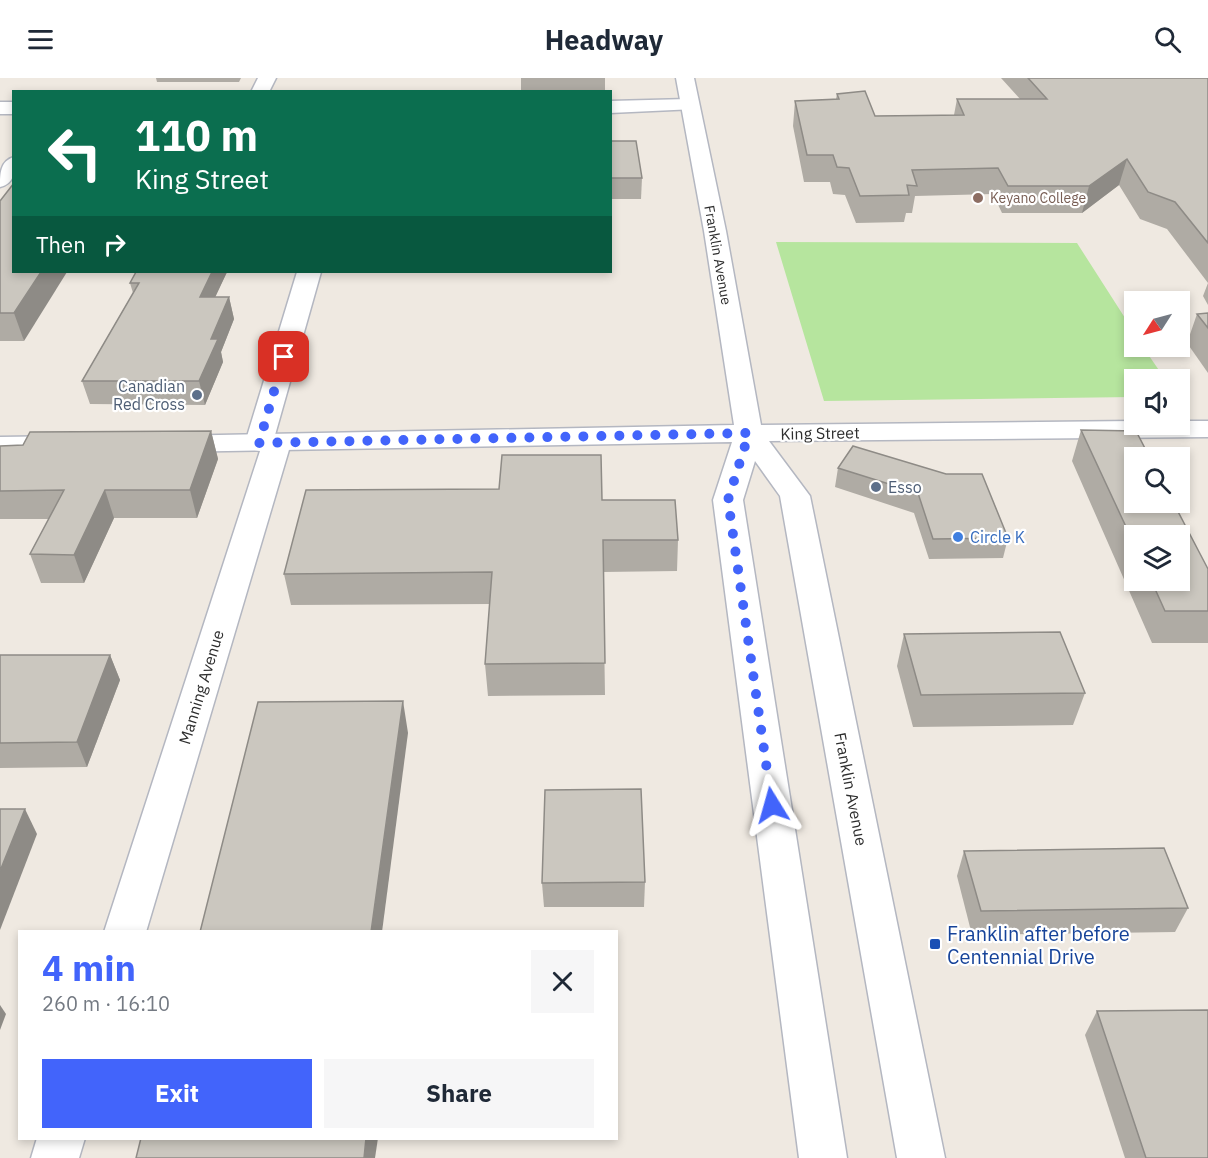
<!DOCTYPE html>
<html lang="en">
<head>
<meta charset="utf-8">
<style>
	:root { --surface:#fff; --page:#f6f6f7; --text:#1f2937; --muted:#747a83; --accent:#4264fb }
	body { margin:0; font-family:"IBM Plex Sans",sans-serif; background:var(--page); color:var(--text); height:100vh; display:flex; flex-direction:column; font-size:22px; white-space:nowrap }
	* { box-sizing:border-box; margin:0 }
	p { font-size:20px; color:var(--muted) }
	.icon { flex:none; width:33px; height:33px; fill:none; stroke:currentColor; stroke-width:2; stroke-linecap:round; stroke-linejoin:round }
	.map { position:relative; flex:1; overflow:hidden }
	.side { position:absolute; left:18px; top:852px; width:600px; height:210px; display:flex; flex-direction:column; background:var(--surface); border-radius:0px; box-shadow:0 3px 9px #0003 }
	.side>* { flex:none }
	.hud { position:absolute; left:12px; top:12px; width:600px; height:183px; border-radius:0px; box-shadow:0 3px 9px #0003; background:#0b6e4f; color:#fff; overflow:hidden }
	.needle { width:39px; rotate:234deg }
	.buttons { position:absolute; left:1124px; top:213px; display:grid; gap:12px }
	.buttons a { display:grid; place-items:center; width:66px; height:66px; border-radius:0px; background:var(--surface); box-shadow:0 3px 9px #0003; font-size:30px }
	.pin { position:absolute; display:grid; place-items:center; width:51px; height:51px; color:#fff; margin:-26px; border-radius:12px; box-shadow:0 3px 9px #0006 }
	.me { position:absolute; width:66px; margin:-33px; rotate:352deg; stroke-linejoin:round; filter:drop-shadow(0 0 4px #0008) }
	.turn { display:flex; align-items:center; gap:21px; height:126px; padding:0 24px; font-size:27px }
	.turn .icon { width:78px; height:78px; stroke-width:2.5 }
	.turn b { display:block; font-size:42px; line-height:51px }
	.then { display:flex; align-items:center; height:57px; padding:0 24px; background:#0003; gap:12px; font-size:22px }
	.round { display:grid; place-items:center; flex:none; width:63px; height:63px; border-radius:0px; background:var(--page) }
	.summary { display:flex; align-items:center; justify-content:space-between; height:102px; padding:0 24px }
	h1 { font-size:36px; font-weight:700; line-height:45px; color:var(--accent) }
	.action { display:flex; gap:12px; margin-top:auto; padding:12px 24px }
	.action a { flex:1; height:69px; border-radius:0px; background:var(--accent); color:#fff; font-size:24px; font-weight:700; line-height:69px; text-align:center }
	.action a+a { background:var(--page); color:var(--text) }
	header { display:flex; justify-content:space-between; align-items:center; height:78px; padding:0 24px; background:var(--surface); font-size:27px; font-weight:700 }
	.map>svg:first-child { display:block }
	.green { fill:#b6e59e }
	.lines { fill:none; stroke-linecap:round; stroke-linejoin:round }
	.street-casing { stroke:#b4b7c1; stroke-width:3 }
	.secondary-casing { stroke:#b4b7c1; stroke-width:3 }
	.street { fill:#fff; fill-rule:evenodd }
	.secondary { fill:#fff; fill-rule:evenodd }
	.wall { fill:#afaba4; fill-rule:evenodd }
	.shaded-wall { fill:#8e8b86 }
	.building { fill:#cbc7bf; stroke:#8e8b86; stroke-width:1.5 }
	.route { stroke:#4264fb; stroke-width:10; stroke-dasharray:0 18 }
	.education-dot { fill:#8d6e63; stroke:#fff; stroke-width:2 }
	.service-dot { fill:#5c6f8a; stroke:#fff; stroke-width:2 }
	.shop-dot { fill:#3f7fe0; stroke:#fff; stroke-width:2 }
	.transit-dot { fill:#1a4fb4; stroke:#fff; stroke-width:2 }
	.labels { text-anchor:middle; dominant-baseline:central; stroke-width:4.5; stroke-linejoin:round; paint-order:stroke }
	.far-education-label { font-size:14px; fill:#785e54; stroke:#fff; text-anchor:start }
	.far-street-label { font-size:14px; fill:#2e2e2e; stroke:#fff }
	.service-label { font-size:16px; fill:#4e5e75; stroke:#fff; text-anchor:end }
	.street-label { font-size:16px; fill:#2e2e2e; stroke:#fff }
	.shop-label { font-size:16px; fill:#366cbe; stroke:#fff; text-anchor:start }
	.near-transit-label { font-size:20px; fill:#164399; stroke:#fff; text-anchor:start }
</style>
</head>
<body>
<header><svg class="icon" aria-label="menu" viewBox="0 0 24 24"><path d="M4 6h16M4 12h16M4 18h16"/></svg>Headway<svg class="icon" aria-label="search" viewBox="0 0 24 24"><circle cx="10" cy="10" r="6"/><path d="M15 15l6 6"/></svg></header>
<div class="map">
<svg width="1208" height="1080" viewBox="0 0 1208 1080">
	<rect width="100%" height="100%" fill="#efe9e1"/>
	<polygon class="green" points="776,164 1077,165 1134,254 1134,268 1143,269 1165,301 1134,302 1134,319 824,323"/>
	<g class="lines">
		<defs>
			<g id="street">
				<polygon points="258,0 276,0 269,14 251,14"/>
				<polygon points="688,21 695,23 697,27 695,31 610,35 610,23"/>
				<rect x="0" y="24" width="14" height="12"/>
				<path d="M14 79C14 93 16 105 0 109 0 96 0 83 14 79Z"/>
				<polygon points="297,194 321,194 275,357 287,359 291,365 146,854 104,854 260,373 249,371 245,365"/>
				<polygon points="37,1060 85,1060 79,1080 31,1080"/>
			</g>
			<g id="secondary">
				<polygon points="676,0 694,0 726,153 761,347 1134,343 1134,346 1179,346 1179,343 1208,343 1208,359 769,363 810,418 945,1080 897,1080 780,418 755,383 743,422 847,1080 799,1080 713,422 732,364 169,374 159,372 155,366 159,360 169,358 734,347 704,153"/>
				<polygon points="69,358 79,360 83,366 79,372 69,374 0,375 0,359"/>
			</g>
		</defs>
		<use href="#street" class="street-casing"/>
		<use href="#secondary" class="secondary-casing"/>
		<use href="#street" class="street"/>
		<use href="#secondary" class="secondary"/>
	</g>
	<g class="wall">
		<polygon points="156,0 241,0 239,4 157,4"/>
		<rect x="521" y="0" width="84" height="14"/>
		<polygon points="1001,0 1208,0 1208,227 1203,218 1208,205 1167,151 1140,141 1119,107 1082,135 1002,135 993,116 915,118 912,135 906,135 904,144 856,145 845,117 833,116 830,104 804,104 793,48 795,23 836,21 837,16 875,38 954,37 957,21 1020,21"/>
		<polygon points="610,63 642,100 641,121 610,121"/>
		<polygon points="0,123 24,263 0,263"/>
		<polygon points="136,194 227,194 215,219 229,219 234,241 221,274 223,284 205,327 90,326 82,303 133,215 130,205"/>
		<polygon points="1208,235 1208,295 1187,265 1197,236"/>
		<path d="M1081 352 1208 491V565H1152L1072 383ZM1134 458 1179 502H1134Z"/>
		<polygon points="211,353 218,381 197,440 114,440 84,505 41,505 30,476 49,441 0,441 0,368 23,367"/>
		<polygon points="853,368 1008,460 1003,480 929,481 914,435 835,409 838,390"/>
		<polygon points="499,411 602,422 678,462 677,493 603,494 605,617 488,618 485,586 490,526 291,527 284,496"/>
		<polygon points="904,556 1085,615 1073,647 913,649 897,588"/>
		<polygon points="0,577 110,577 120,602 87,689 0,690"/>
		<polygon points="964,773 1188,830 1175,854 972,857 957,798"/>
		<polygon points="645,804 644,829 544,829 542,805"/>
		<polygon points="1097,933 1208,1080 1125,1080 1085,957"/>
	</g>
	<g class="shaded-wall">
		<polygon points="1127,81 1119,107 1082,135 1089,108"/>
		<polygon points="41,194 67,194 24,263 14,235"/>
		<polygon points="212,194 227,194 205,241 200,219"/>
		<polygon points="229,219 234,241 221,274 223,284 205,327 199,303 211,261"/>
		<polygon points="211,353 218,381 197,440 190,412"/>
		<polygon points="105,412 114,440 84,505 74,477"/>
		<polygon points="110,577 120,602 87,689 77,664"/>
		<polygon points="403,623 408,655 382,854 371,854"/>
		<polygon points="25,731 37,756 0,852 0,793"/>
		<polygon points="0,927 6,936 0,952"/>
		<polygon points="366,1060 378,1060 375,1080 364,1080"/>
	</g>
	<g class="building">
		<polygon points="1028,0 1208,0 1208,165 1175,124 1148,114 1127,81 1089,108 1008,108 998,90 912,92 917,108 907,107 909,117 860,118 849,90 837,89 833,77 807,77 795,23 839,21 837,16 865,13 875,38 964,37 957,21 1047,21"/>
		<polygon points="610,63 636,63 642,100 610,100"/>
		<polygon points="14,105 14,194 41,194 14,235 0,235 0,123"/>
		<polygon points="136,194 212,194 200,219 229,219 211,261 218,261 199,303 82,303 139,205 130,205"/>
		<polygon points="1208,235 1208,250 1197,236"/>
		<polygon points="1081,352 1136,353 1150,380 1134,380 1134,424 1173,424 1208,491 1208,533 1165,533 1151,502 1179,502 1179,458 1134,458 1134,466"/>
		<polygon points="211,353 190,412 105,412 74,477 30,476 64,412 0,413 0,368 23,367 30,354"/>
		<polygon points="853,368 946,396 982,396 1008,460 933,461 918,415 838,390"/>
		<polygon points="502,377 601,377 602,422 675,422 678,462 603,462 605,585 485,586 492,494 284,496 306,412 499,411"/>
		<polygon points="1060,554 1085,615 921,617 904,556"/>
		<polygon points="0,577 110,577 77,664 0,665"/>
		<polygon points="403,623 371,854 200,854 258,624"/>
		<polygon points="641,711 645,804 542,805 545,712"/>
		<polygon points="0,731 25,731 0,793"/>
		<polygon points="1164,770 1188,830 981,833 964,773"/>
		<polygon points="1208,932 1208,1080 1146,1080 1097,933"/>
		<polygon points="141,1060 366,1060 364,1080 136,1080"/>
	</g>
	<g class="lines">
		<polyline class="route" points="284,279 259,365 749,355 728,422 772,727"/>
	</g>
	<circle class="education-dot" cx="978" cy="120" r="6"/>
	<g class="service-dot">
		<circle cx="197" cy="317" r="6"/>
		<circle cx="876" cy="409" r="6"/>
	</g>
	<circle class="shop-dot" cx="958" cy="459" r="6"/>
	<rect class="transit-dot" x="929" y="860" width="12" height="12" rx="3"/>
	<g class="labels">
		<g class="far-education-label">
			<text x="990" y="120">Keyano College</text>
		</g>
		<g class="far-street-label">
			<text transform="translate(718 177) rotate(80)">Franklin Avenue</text>
		</g>
		<g class="service-label">
			<text x="185" y="308">Canadian<tspan x="185" dy="18">Red Cross</tspan></text>
			<text x="888" y="409" text-anchor="start">Esso</text>
		</g>
		<g class="street-label">
			<text transform="translate(820 355) rotate(-1)">King Street</text>
			<text transform="translate(201 609) rotate(-73)">Manning Avenue</text>
			<text transform="translate(851 711) rotate(79)">Franklin Avenue</text>
		</g>
		<g class="shop-label">
			<text x="970" y="459">Circle K</text>
		</g>
		<g class="near-transit-label">
			<text x="947" y="855">Franklin after before<tspan x="947" dy="23">Centennial Drive</tspan></text>
		</g>
	</g>
</svg>
<div class="buttons">
<a><svg class="needle" viewBox="-14 -14 28 28"><path d="M0-13l5 13h-10z" fill="#e53935"/><path d="M0 13l5-13h-10z" fill="#747a83"/></svg></a>
<a><svg class="icon" aria-label="sound" viewBox="0 0 24 24"><path d="M4 9h4l5-4v14l-5-4H4zM17 9q2 3 0 6"/></svg></a>
<a><svg class="icon" aria-label="search" viewBox="0 0 24 24"><circle cx="10" cy="10" r="6"/><path d="M15 15l6 6"/></svg></a>
<a><svg class="icon" aria-label="layers" viewBox="0 0 24 24"><path d="M12 4l9 5-9 5-9-5zM3 14l9 5 9-5"/></svg></a>
</div>
<div class="pin" style="left:284px;top:279px;background:#d93025"><svg class="icon" aria-label="arrive" viewBox="0 0 24 24"><path d="M6 21V4h12l-3 4 3 4H6"/></svg></div>
<svg class="me" style="left:772px;top:727px" viewBox="-20 -20 40 40"><path d="M0-17L14 15 0 8-14 15z" fill="#4264fb" stroke="#fff" stroke-width="4"/></svg>
<div class="hud">
<div class="turn"><svg class="icon" aria-label="left" viewBox="0 0 24 24"><path d="M17 20v-9H6M10 6l-5 5 5 5"/></svg><div><b>110 m</b>King Street</div></div>
<div class="then">Then<svg class="icon" aria-label="right" viewBox="0 0 24 24"><path d="M7 20v-9h11M14 6l5 5-5 5"/></svg></div>
</div>
<section class="side">
<div class="summary"><div><h1>4 min</h1><p>260 m · 16:10</p></div><a class="round"><svg class="icon" aria-label="close" viewBox="0 0 24 24"><path d="M6 6l12 12M18 6L6 18"/></svg></a></div>
<div class="action"><a>Exit</a><a>Share</a></div>
</section>
</div>
</body>
</html>
